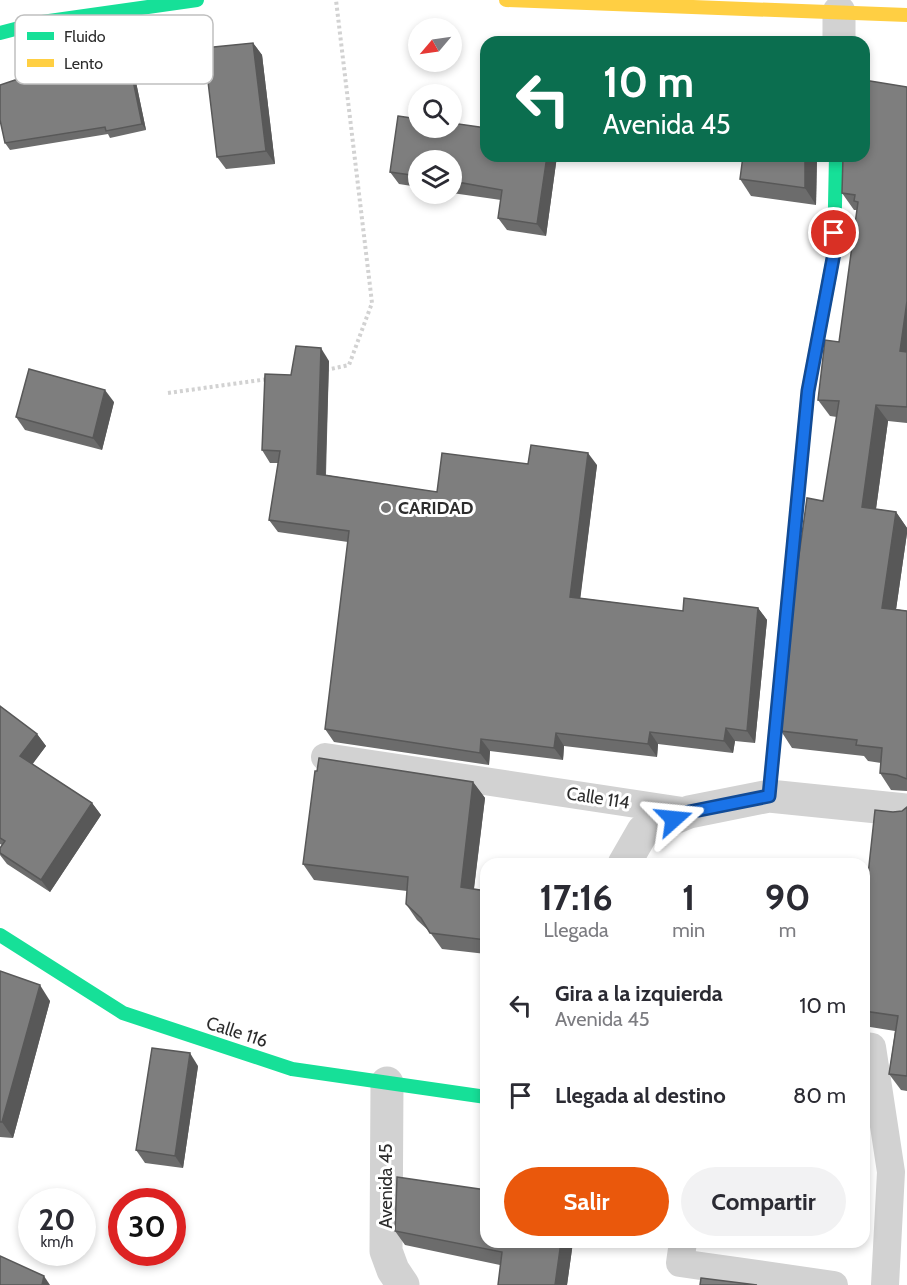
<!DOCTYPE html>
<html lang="es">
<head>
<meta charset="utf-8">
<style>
	:root { --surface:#fff; --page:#f2f2f3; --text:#2b2b33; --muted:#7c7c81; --accent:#ea580c }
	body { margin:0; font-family:Cabin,sans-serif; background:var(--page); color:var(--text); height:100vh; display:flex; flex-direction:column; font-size:22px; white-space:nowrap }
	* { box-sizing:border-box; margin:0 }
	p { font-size:20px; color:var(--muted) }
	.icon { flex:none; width:33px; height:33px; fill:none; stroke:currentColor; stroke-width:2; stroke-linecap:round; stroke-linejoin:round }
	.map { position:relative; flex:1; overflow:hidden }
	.details { position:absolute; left:480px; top:858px; width:390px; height:390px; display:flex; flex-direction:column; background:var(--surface); border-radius:18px; box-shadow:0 3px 9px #0003 }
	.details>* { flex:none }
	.top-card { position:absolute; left:480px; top:36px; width:390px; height:126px; border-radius:18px; box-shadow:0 3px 9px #0003; background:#0b6e4f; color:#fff; overflow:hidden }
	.needle { width:39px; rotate:241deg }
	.fabs { position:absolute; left:408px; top:18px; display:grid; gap:12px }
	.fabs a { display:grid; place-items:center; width:54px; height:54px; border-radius:50%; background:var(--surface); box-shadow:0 3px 9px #0003; font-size:30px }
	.speed { position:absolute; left:18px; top:1188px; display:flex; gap:12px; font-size:30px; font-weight:700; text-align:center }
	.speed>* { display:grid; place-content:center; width:78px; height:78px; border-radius:50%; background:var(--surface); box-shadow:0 3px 9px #0003; line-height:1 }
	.speed small { font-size:15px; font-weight:400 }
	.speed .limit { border:9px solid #d22; background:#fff; color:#111 }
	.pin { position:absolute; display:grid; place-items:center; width:51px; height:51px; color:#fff; margin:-26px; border:3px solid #fff; border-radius:50%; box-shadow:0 2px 6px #0007 }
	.me { position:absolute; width:66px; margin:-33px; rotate:72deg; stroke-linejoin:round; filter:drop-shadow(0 0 4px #0008) }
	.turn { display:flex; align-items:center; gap:21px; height:126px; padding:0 24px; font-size:27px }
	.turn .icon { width:78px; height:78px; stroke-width:2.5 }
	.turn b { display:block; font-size:42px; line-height:51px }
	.eta { display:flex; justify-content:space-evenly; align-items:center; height:102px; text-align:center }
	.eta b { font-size:36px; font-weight:700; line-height:42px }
	.cta { display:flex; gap:12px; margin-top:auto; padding:12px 24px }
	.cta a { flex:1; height:69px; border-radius:36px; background:var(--accent); color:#fff; font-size:24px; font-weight:700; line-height:69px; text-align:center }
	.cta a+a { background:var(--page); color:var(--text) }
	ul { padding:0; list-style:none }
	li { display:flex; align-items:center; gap:18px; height:90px; padding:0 24px }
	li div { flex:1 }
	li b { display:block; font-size:22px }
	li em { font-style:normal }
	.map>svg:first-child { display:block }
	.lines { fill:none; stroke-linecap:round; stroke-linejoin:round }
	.path { stroke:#d2d2d2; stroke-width:4; stroke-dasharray:3 3; stroke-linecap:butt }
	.lane { stroke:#d2d2d2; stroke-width:28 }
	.street { stroke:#d2d2d2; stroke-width:33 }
	.fast { stroke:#16e098; stroke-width:14 }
	.slow { stroke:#ffcf43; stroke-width:14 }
	.wall { fill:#6c6c6c }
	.shaded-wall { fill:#585858 }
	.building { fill:#7e7e7e; stroke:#585858; stroke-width:1.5 }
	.route-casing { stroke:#114b97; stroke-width:15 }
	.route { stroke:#1a73e8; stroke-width:10 }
	.poi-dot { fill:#767676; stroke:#fff; stroke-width:2 }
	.labels { text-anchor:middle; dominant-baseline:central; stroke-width:6; stroke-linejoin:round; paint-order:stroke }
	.poi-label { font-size:18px; font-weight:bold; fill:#2d2d2d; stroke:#fff; text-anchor:start }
	.street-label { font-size:18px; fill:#2d2d2d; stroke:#fff }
	.key { fill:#fff; stroke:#c0c0c0; stroke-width:1.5 }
	.key-label { font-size:16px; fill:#2d2d2d }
</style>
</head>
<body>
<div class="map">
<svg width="907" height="1285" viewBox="0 0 907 1285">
	<rect width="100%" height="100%" fill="#fff"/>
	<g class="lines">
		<g class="path">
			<polyline points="326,370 349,365 372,303 336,0"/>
			<polyline points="168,393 268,379"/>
		</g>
		<g class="lane">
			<polyline points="325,757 689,812"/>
			<polyline points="864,1046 872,1047 891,1172 885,1285"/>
			<polyline points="683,1242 680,1263 834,1285"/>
		</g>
		<g class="street">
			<polyline points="839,42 839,12"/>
			<polyline points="624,864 643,831 689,812 769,796 907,810"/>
			<polyline points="387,1083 386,1251 393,1270 403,1285"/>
		</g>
		<g class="fast">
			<polyline points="0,33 42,22 197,0"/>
			<polyline points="820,327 834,253 836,156"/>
			<polyline points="0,935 123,1013 292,1069 486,1097"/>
		</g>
		<g class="slow">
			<polyline points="506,0 907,15"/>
			<polyline points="769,796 808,391 820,327"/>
		</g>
	</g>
	<g class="wall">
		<polygon points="253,43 262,55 275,164 226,169 217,157"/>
		<polygon points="128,56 132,63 146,130 110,138 108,134 10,150 5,143"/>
		<polygon points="907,87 907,423 888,421 876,509 896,512 907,528 907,533 896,609 907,611 907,791 891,790 880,773 881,763 868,761 864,756 792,748 781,731 823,501 837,417 830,416 818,400 839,342 857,210 854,210 842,193"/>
		<polygon points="398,116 418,119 418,128 452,128 452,123 486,128 486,156 557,156 546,236 507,230 498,218 501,200 452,193 452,160 418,160 418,187 399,184 390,172"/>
		<polygon points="817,156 816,205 751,196 740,179"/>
		<polygon points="329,361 326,475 437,492 528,464 597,465 580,598 683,611 758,608 767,620 755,743 735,741 733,753 658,744 657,757 564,746 563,760 490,751 489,765 334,742 325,729 348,542 278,532 269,520 278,463 270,463 262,450"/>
		<polygon points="114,402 102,450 25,430 16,417"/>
		<polygon points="0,706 37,734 46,746 32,764 92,803 101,815 50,892 7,864 0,855 2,845 0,844"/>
		<polygon points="473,782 485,798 474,889 486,891 486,954 442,949 429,931 417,920 406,904 407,891 314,880 303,864"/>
		<polygon points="907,807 907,1091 901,1090 889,1074 895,1031 864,1026 864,912 893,812 902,811"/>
		<polygon points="0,971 50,1001 13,1138 0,1137"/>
		<polygon points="198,1066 183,1168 145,1163 136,1150"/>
		<polygon points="395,1231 486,1242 573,1242 567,1285 500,1265 405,1245"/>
		<polygon points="616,1242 654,1242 653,1245"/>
	</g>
	<g class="shaded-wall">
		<polygon points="253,43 262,55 275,164 266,151"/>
		<polygon points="128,56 132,63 146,130 142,124"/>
		<polygon points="547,156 557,156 546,236 537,224"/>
		<polygon points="805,156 817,156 816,205 805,188"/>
		<polygon points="907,301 907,362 900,351"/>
		<polygon points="321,348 329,361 325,486 317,474"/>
		<polygon points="105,390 114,402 102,450 93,438"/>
		<polygon points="876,405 888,421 874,523 862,507"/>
		<polygon points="588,453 597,465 579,609 570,597"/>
		<polygon points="896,512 907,528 907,533 894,624 882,608"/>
		<polygon points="758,608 767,620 755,743 747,731"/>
		<polygon points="726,728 735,741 733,753 724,741"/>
		<polygon points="650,732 658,744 657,757 648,744"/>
		<polygon points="556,733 564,746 563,760 554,748"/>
		<polygon points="37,734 46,746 29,769 20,756"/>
		<polygon points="481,739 490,751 489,765 480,753"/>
		<polygon points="473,782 485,798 472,903 461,887"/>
		<polygon points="92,803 101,815 50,892 41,880"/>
		<polygon points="40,985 50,1001 13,1138 2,1122"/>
		<polygon points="190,1053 198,1066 183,1168 175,1156"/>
		<polygon points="561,1242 573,1242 567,1285 555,1285"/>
		<polygon points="44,1276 50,1285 42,1285"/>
	</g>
	<g class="building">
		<polygon points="253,43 266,151 217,157 204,48"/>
		<polygon points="128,56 142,124 106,131 105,127 5,143 0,120 0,85 15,80"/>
		<polygon points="864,80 907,87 907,301 900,351 907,352 907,407 876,405 862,507 896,512 882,608 907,611 907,779 897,775 880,773 882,748 856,745 857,740 781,731 795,584 807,498 823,501 839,401 818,400 825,340 839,342 858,202 854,201 855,195 842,193 843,156 864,156"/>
		<polygon points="398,116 418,119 418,128 452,128 452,123 486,128 486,156 547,156 537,224 498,218 502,190 452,181 452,160 418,160 418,176 390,172"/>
		<polygon points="743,156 805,156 805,188 740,179"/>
		<polygon points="296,346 321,348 317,474 437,492 442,453 528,464 531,445 588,453 570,597 683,611 684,598 758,608 747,731 726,728 724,741 650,732 648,744 556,733 554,748 481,739 480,753 325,729 349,531 269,520 280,451 262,450 265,374 291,375"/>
		<polygon points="29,369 105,390 93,438 16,417"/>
		<polygon points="0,706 37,734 20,756 92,803 41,880 0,853 0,848 5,841 0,838"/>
		<polygon points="319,758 473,782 461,887 486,891 486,940 430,933 421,918 406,904 408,877 303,864 315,771 317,771"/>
		<polygon points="907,807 907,1076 889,1074 898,1016 864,1011 864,912 875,810 893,812 902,811"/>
		<polygon points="0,971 40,985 2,1122 0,1122"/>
		<polygon points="152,1048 190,1053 175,1156 136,1150"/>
		<polygon points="397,1177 486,1190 486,1242 561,1242 555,1285 498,1285 502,1252 395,1231"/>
		<polygon points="0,1256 44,1276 42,1285 0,1285"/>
		<polygon points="701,1278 757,1285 700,1285"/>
	</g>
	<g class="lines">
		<defs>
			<polyline id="route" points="674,819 689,812 769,796 808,391 834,253 834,233"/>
		</defs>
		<use href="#route" class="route-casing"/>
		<use href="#route" class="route"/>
	</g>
	<circle class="poi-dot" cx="386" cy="508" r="6"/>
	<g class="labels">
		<g class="poi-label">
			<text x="398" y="508">CARIDAD</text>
		</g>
		<g class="street-label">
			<text transform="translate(598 798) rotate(9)">Calle 114</text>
			<text transform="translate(237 1032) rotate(18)">Calle 116</text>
			<text transform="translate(386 1186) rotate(-90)">Avenida 45</text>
		</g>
	</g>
	<rect x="15" y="15" width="198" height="69" rx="9" class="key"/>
	<rect x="27" y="32" width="27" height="8" fill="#16e098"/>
	<rect x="27" y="59" width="27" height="8" fill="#ffcf43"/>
	<g class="key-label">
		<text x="64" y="42">Fluido</text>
		<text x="64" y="69">Lento</text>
	</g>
</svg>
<div class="fabs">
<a><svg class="needle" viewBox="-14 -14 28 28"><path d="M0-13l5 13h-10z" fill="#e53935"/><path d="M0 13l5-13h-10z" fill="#7c7c81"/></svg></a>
<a><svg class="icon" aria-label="search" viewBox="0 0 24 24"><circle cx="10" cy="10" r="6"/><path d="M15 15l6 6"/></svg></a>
<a><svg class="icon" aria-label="layers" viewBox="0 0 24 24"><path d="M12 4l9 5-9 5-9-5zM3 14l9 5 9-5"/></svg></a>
</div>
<div class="speed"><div>20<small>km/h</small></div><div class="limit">30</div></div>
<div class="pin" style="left:834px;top:233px;background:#d93025"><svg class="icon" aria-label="arrive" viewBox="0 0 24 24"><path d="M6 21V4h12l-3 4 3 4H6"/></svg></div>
<svg class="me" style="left:674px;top:819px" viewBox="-20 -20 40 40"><path d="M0-17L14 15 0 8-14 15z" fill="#1a73e8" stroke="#fff" stroke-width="4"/></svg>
<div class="top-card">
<div class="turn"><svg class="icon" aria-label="left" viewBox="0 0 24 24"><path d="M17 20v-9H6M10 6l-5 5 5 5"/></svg><div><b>10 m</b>Avenida 45</div></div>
</div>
<section class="details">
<div class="eta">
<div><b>17:16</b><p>Llegada</p></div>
<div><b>1</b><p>min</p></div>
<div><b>90</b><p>m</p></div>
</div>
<ul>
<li><svg class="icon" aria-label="left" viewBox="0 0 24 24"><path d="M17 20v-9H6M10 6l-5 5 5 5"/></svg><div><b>Gira a la izquierda</b><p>Avenida 45</p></div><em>10 m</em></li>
<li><svg class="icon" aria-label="arrive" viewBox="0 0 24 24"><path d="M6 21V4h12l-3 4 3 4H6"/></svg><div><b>Llegada al destino</b></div><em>80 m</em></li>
</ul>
<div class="cta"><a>Salir</a><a>Compartir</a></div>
</section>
</div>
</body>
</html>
